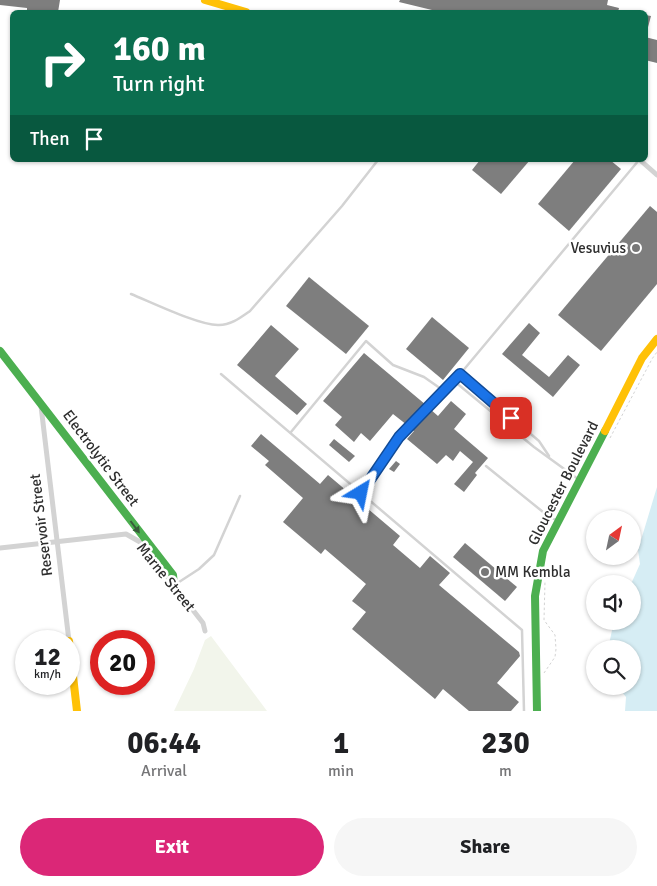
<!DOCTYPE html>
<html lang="en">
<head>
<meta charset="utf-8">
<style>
	:root { --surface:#fff; --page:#f6f6f6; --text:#202124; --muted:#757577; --accent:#db2777 }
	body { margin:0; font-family:Signika,sans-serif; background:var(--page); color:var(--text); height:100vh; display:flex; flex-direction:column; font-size:19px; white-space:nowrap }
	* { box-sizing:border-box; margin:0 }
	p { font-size:16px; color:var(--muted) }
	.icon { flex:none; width:28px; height:28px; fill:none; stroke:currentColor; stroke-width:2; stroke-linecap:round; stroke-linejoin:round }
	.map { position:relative; height:711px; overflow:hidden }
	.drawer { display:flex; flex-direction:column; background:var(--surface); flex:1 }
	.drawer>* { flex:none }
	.top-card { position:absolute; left:10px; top:10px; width:638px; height:152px; border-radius:8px; box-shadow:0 1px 4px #0004; background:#0b6e4f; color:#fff; overflow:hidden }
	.needle { width:32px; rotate:33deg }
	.tools { position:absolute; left:586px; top:510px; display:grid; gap:10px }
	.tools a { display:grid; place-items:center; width:55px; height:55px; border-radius:50%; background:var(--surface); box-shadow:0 1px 4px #0004; font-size:25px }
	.speed { position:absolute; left:15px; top:630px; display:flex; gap:10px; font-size:25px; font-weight:700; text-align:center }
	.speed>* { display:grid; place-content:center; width:65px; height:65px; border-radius:50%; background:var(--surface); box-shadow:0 1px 4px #0004; line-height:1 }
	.speed small { font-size:12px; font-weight:400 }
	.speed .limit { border:8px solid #d22; background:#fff; color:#111 }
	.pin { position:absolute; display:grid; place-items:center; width:42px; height:42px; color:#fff; margin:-21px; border-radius:10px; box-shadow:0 2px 8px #0006 }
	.me { position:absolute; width:55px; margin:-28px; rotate:35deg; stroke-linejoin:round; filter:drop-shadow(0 0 4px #0008) }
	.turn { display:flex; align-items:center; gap:18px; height:105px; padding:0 20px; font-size:22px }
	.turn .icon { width:65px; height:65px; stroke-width:2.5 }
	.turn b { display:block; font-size:35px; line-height:42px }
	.then { display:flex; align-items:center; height:48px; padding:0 20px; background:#0003; gap:10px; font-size:19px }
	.eta { display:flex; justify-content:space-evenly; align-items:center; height:85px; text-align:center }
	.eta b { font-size:30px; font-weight:700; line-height:35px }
	.button { display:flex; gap:10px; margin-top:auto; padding:10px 20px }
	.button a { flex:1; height:58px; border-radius:30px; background:var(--accent); color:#fff; font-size:20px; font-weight:700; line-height:58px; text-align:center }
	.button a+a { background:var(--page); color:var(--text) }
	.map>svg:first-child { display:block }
	.green { fill:#f2f5eb }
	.water { fill:#d6edf4 }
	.building { fill:#7e7e7e }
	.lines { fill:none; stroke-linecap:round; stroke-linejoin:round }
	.path { stroke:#d3d3d3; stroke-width:1; stroke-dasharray:2.5 2.5; stroke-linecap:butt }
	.lane { stroke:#d3d3d3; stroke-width:2.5 }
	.street { stroke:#d3d3d3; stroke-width:5 }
	.fast { stroke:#4caf50; stroke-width:8 }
	.slow { stroke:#ffc107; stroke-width:8 }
	.oneway { fill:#385b3a }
	.route-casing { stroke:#114b97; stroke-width:12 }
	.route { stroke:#1a73e8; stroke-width:9 }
	.poi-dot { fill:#777; stroke:#fff; stroke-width:2 }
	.labels { text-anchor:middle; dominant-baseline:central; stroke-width:5; stroke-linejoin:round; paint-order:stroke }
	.poi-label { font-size:15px; fill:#2e2e2e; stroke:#fff; text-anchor:end }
	.street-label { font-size:15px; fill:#2e2e2e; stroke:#fff }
</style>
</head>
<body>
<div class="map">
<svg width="657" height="711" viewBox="0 0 657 711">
	<rect width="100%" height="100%" fill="#fff"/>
	<polygon class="green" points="211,636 267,711 174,711 194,669 205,640"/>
	<polygon class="water" points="657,487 657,711 625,711 626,697 617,686 632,686 632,649 608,649 614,621 632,621 632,584 631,584 640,564 638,550"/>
	<g class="building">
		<polygon points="0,0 60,0 58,12 27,12 27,8 0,5"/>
		<polygon points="400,0 608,0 607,5 619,8 618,12 432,12 432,10 399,2"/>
		<polygon points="645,15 651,16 647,31 645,31"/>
		<polygon points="645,37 657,40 657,63 645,60"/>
		<polygon points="480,160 530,160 501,194 472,170"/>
		<polygon points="575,160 610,160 621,169 569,231 538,204"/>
		<polygon points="650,206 657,212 657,284 601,351 558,315"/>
		<polygon points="309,277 369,326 346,354 286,306"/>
		<polygon points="432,317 469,348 443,380 406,349"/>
		<polygon points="529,323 540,333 522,355 549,377 568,355 580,365 553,397 502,354"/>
		<polygon points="271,325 299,349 275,376 307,404 297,415 237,365"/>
		<polygon points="364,353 426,405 407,425 393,414 370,441 361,433 354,442 335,425 342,417 323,401"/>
		<polygon points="451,401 466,414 454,429 488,458 475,473 477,475 464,492 454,484 473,462 460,451 453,461 446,455 437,464 407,439 414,431 411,429 430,409 438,416"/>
		<polygon points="261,434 320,484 328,475 400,536 393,545 420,568 430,556 450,573 439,585 519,652 520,656 497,683 519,702 511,711 469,711 443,689 435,699 352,629 366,612 352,601 366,584 325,549 321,554 283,522 303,498 265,465 269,461 251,446"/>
		<polygon points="334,439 355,456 349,462 329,445"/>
		<polygon points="396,461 400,464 394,472 389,469"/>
		<polygon points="465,543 517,587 505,601 453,557"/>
	</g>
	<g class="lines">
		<g class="path">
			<polyline points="610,438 652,359 657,352"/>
			<polyline points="544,673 555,657 556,649 555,635 544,620 545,581"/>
		</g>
		<g class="lane">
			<path d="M131 294C151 302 200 326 219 325 231 325 240 318 250 311L342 206 378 160"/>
			<polyline points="221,374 522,630 524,711"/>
			<polyline points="460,374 539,441 549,456"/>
			<polyline points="454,381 534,447 578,479"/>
			<polyline points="291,432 366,341 393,365 424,377 444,391"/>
			<polyline points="486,466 548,516 556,520"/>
			<polyline points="361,493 399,437 456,379 639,160"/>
			<polyline points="176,584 199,569 214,555 240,496"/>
		</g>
		<g class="street">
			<polyline points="640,160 657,175"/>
			<polyline points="41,406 69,641"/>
			<polyline points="0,548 126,534 140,542 203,623 205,631"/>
		</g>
		<g class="fast">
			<polyline points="0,351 173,575 174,585"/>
			<polyline points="537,711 535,596 543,551 605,431"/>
		</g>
		<g class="slow">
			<polyline points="205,0 246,12"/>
			<polyline points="605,431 642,358 657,339"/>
			<polyline points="69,641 77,711"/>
		</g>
	</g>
	<defs><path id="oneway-solid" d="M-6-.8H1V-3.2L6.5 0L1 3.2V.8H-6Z" transform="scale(1.25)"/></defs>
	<use class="oneway" href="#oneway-solid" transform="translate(135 527) rotate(53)"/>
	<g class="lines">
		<defs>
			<polyline id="route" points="361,493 399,437 460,374 511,418"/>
		</defs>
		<use href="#route" class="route-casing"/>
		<use href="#route" class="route"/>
	</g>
	<g class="poi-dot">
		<circle cx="636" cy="248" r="5"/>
		<circle cx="485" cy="572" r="5"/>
	</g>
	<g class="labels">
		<g class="poi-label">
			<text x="626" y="248">Vesuvius</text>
			<text x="495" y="572" text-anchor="start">MM Kembla</text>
		</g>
		<g class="street-label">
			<text transform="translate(101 458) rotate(53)">Electrolytic Street</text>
			<text transform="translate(563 483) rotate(-63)">Gloucester Boulevard</text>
			<text transform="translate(41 525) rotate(-97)">Reservoir Street</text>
			<text transform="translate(166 577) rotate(51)">Marne Street</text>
		</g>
	</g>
</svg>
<div class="tools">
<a><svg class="needle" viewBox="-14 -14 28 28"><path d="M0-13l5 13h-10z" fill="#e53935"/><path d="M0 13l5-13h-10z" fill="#757577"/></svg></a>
<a><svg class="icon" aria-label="sound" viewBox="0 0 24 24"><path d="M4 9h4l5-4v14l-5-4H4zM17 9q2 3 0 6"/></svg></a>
<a><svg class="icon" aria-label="search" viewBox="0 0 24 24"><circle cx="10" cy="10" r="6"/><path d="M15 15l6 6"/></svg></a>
</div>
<div class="speed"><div>12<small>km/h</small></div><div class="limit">20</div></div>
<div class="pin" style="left:511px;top:418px;background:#d93025"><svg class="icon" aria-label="arrive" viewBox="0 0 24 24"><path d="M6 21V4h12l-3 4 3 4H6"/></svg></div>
<svg class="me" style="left:361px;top:493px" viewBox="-20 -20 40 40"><path d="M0-17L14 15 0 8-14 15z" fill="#1a73e8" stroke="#fff" stroke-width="4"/></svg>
<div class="top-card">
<div class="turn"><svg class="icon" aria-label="right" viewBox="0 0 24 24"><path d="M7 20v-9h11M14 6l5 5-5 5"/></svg><div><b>160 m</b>Turn right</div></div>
<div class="then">Then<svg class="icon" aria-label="arrive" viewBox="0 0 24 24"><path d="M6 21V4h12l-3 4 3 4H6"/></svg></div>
</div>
</div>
<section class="drawer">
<div class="eta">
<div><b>06:44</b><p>Arrival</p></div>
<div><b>1</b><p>min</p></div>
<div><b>230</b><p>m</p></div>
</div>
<div class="button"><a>Exit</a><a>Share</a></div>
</section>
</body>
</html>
